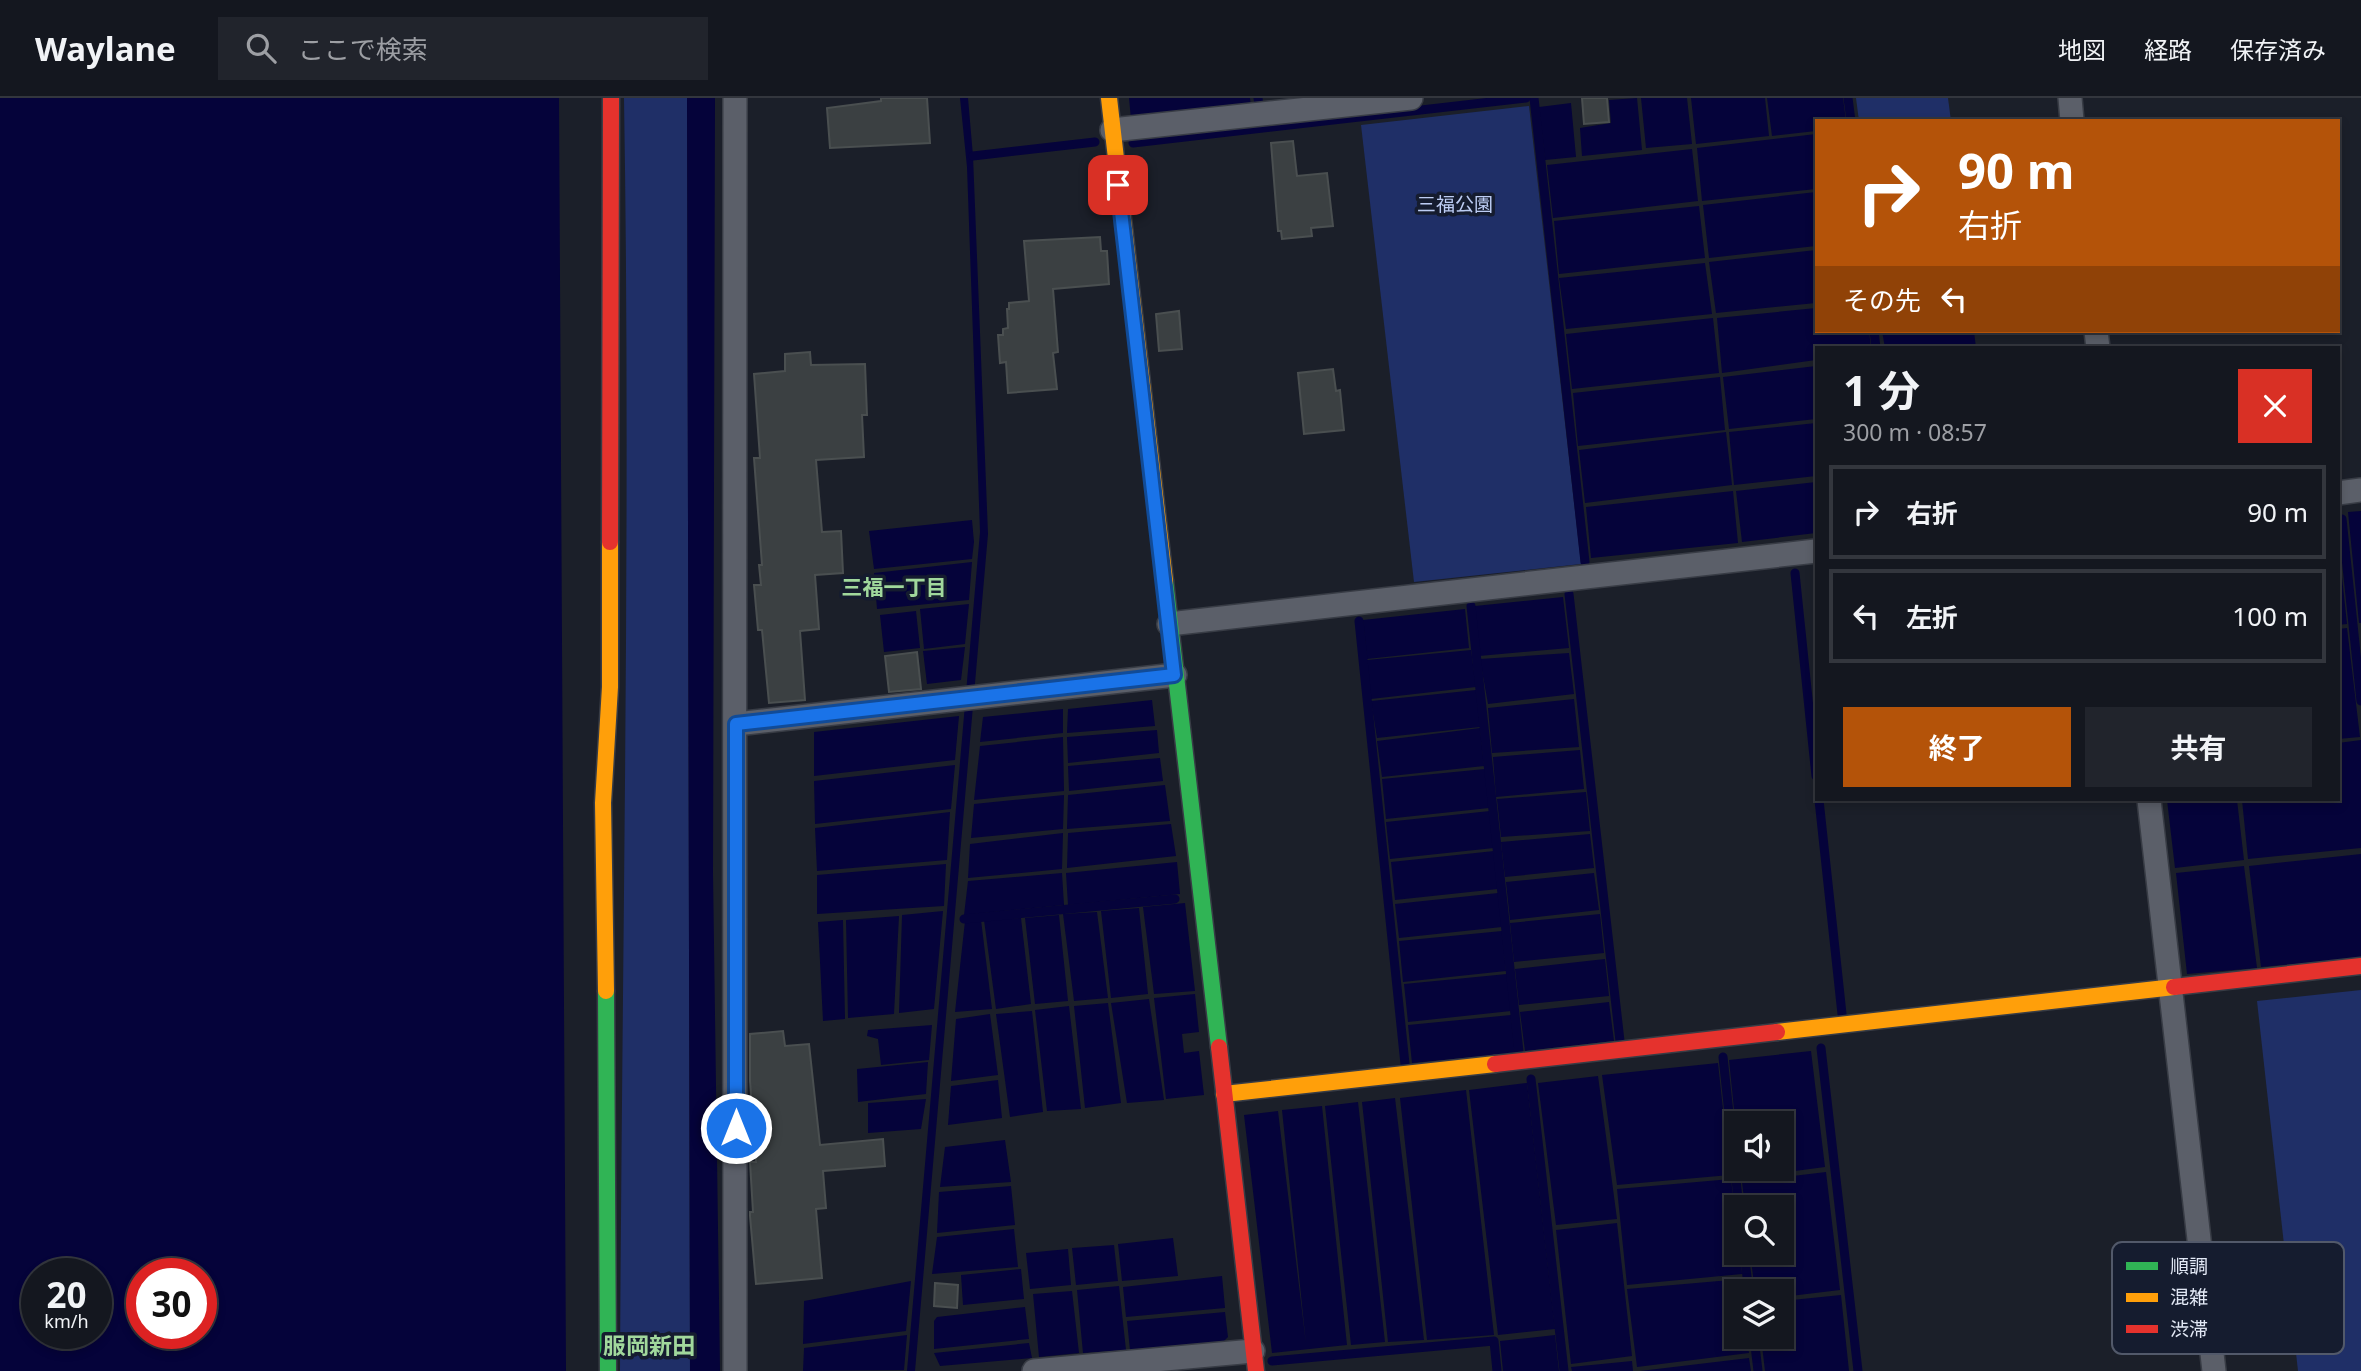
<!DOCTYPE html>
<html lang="ja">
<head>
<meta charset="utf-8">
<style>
	:root { --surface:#14171f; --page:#21242c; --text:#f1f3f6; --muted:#9d9fa4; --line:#33363d; --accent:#b45309 }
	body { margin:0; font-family:"Noto Sans","Noto Sans JP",sans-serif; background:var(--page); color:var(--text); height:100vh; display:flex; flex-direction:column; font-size:26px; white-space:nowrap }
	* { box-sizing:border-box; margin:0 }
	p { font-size:23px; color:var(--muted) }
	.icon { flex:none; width:38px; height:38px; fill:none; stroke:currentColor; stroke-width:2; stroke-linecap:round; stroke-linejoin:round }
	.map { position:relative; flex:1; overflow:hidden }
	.panel { position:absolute; left:1815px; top:248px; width:525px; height:455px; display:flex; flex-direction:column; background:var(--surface); border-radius:0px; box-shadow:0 4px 10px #0003,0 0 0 2px var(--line) }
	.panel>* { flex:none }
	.hud { position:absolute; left:1815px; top:21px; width:525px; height:214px; border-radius:0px; box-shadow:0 4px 10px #0003,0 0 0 2px var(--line); background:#b45309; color:#fff; overflow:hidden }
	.buttons { position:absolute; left:1724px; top:1013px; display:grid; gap:14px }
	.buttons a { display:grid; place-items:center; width:70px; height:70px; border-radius:0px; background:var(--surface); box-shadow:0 4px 10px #0003,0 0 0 2px var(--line); font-size:35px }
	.speed { position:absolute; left:21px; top:1160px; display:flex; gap:14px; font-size:35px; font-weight:700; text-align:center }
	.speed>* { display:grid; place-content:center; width:91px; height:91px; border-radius:50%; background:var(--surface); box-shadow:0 4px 10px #0003,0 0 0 2px var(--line); line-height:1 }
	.speed small { font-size:18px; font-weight:400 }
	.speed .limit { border:10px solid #d22; background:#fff; color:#111 }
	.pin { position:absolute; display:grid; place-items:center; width:60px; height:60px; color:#fff; margin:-30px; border-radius:14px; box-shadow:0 4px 10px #0006 }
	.me { position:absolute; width:77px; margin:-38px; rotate:0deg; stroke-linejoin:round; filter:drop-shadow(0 0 5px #0008) }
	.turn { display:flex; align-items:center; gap:24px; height:147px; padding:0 28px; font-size:32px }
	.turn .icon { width:91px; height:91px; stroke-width:2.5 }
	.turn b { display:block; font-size:49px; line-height:60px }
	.then { display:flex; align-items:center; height:66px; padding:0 28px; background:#0003; gap:14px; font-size:26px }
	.round { display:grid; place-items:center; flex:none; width:74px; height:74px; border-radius:0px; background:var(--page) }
	.headline { display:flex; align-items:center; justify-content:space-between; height:119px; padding:0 28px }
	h1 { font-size:42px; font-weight:700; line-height:52px }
	.cta { display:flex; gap:14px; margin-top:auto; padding:14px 28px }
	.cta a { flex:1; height:80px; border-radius:0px; background:var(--accent); color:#fff; font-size:28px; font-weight:700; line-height:80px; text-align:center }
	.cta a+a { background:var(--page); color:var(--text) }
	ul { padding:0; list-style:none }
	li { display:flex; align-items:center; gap:21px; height:94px; margin:0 14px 10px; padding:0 14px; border:4px solid var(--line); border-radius:0px }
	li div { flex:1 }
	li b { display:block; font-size:26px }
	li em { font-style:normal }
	header { display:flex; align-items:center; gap:42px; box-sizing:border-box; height:98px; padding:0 35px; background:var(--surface); border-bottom:2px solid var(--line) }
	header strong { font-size:33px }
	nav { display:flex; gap:38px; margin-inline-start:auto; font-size:24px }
	.search { width:490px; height:63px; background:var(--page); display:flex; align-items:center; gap:18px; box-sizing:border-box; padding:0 24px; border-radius:0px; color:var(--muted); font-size:26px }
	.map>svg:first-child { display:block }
	.green { fill:#1f2f67 }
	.water { fill:#05033a; fill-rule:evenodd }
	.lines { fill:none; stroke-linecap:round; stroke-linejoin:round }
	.stream { stroke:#05033a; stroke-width:9 }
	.building { fill:#3b4042; stroke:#4a4f50; stroke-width:2 }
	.street-casing { stroke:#383c45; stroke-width:26 }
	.fast-casing { stroke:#383c45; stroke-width:19 }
	.slow-casing { stroke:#383c45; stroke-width:19 }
	.jam-casing { stroke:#383c45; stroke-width:19 }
	.street { stroke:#5b5f69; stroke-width:23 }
	.fast { stroke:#30b455; stroke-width:16 }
	.slow { stroke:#ff9f0a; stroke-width:16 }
	.jam { stroke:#e5322d; stroke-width:16 }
	.route-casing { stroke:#114b97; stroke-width:18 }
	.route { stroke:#1a73e8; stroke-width:12 }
	.labels { text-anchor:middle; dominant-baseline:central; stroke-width:7; stroke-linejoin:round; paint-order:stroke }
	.park-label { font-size:19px; fill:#bdcdf4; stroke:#151c2f }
	.neighbourhood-label { font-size:21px; font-weight:bold; fill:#a1d89c; stroke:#151c2f }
	.quarter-label { font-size:23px; font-weight:bold; fill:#a1d89c; stroke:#151c2f }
	.key { fill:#151c2f; stroke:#52596a; stroke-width:2 }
	.key-label { font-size:19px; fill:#e2e8f5 }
</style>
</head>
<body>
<header>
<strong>Waylane</strong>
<div class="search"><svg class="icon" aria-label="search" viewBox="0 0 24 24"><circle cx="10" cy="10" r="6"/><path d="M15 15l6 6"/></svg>ここで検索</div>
<nav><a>地図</a><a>経路</a><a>保存済み</a></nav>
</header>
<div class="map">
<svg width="2361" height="1273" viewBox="0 0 2361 1273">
	<rect width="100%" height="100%" fill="#1b1f29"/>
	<g class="green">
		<path d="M624 0H687L690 1273H620C622 849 631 424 624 0Z"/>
		<polygon points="1856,0 1948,0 1951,23 1859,23"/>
		<polygon points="1529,8 1581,466 1414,484 1361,27"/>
		<polygon points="2361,892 2361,1273 2298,1273 2257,903"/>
	</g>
	<g class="water">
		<path d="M0 0H559L566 1273H0ZM96 1176V1236H37V1176ZM201 1176V1236H142V1176Z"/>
		<polygon points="687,0 715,0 713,775 720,1273 690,1273"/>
		<polygon points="960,0 968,0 973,58 988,436 915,1273 907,1273 980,434 967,69"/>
		<polygon points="1129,0 1250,0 1251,9 1131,21"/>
		<polygon points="1637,0 1642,52 1582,58 1580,30 1611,25 1609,2"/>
		<polygon points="1641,0 1687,0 1692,46 1646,50"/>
		<polygon points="1691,0 1765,0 1769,38 1696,46"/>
		<polygon points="1767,0 1843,0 1846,23 1816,23 1816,33 1772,38"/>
		<polygon points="1571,5 1576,59 1545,62 1539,9"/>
		<polygon points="1816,36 1816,91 1702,103 1697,50"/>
		<polygon points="1692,51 1698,103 1553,120 1547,67"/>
		<polygon points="1816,94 1816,148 1709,160 1703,107"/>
		<polygon points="1699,108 1705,160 1559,176 1554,123"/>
		<polygon points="1816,152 1816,205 1716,215 1709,164"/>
		<polygon points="1705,165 1712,216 1566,231 1559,180"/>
		<polygon points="1816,210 1816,233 1869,233 1871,250 1816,250 1816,262 1722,275 1717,220"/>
		<polygon points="1713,220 1719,275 1572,291 1566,236"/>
		<polygon points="1882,233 1974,233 1976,250 1885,250"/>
		<polygon points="1816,268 1816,321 1729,331 1723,279"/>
		<polygon points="1720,279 1725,332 1578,348 1573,295"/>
		<polygon points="1816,325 1816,378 1734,387 1729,334"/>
		<polygon points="1726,334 1732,387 1585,405 1579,352"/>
		<polygon points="1816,384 1816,435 1742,444 1736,393"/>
		<polygon points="1733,393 1738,445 1591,460 1586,409"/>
		<polygon points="2361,413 2361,525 2359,525 2348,414"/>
		<polygon points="972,422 974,444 972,461 874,471 869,433"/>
		<polygon points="2338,442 2347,526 2338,527"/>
		<polygon points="972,464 969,502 877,511 874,475"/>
		<polygon points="1563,499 1569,550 1479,558 1475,508"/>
		<polygon points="969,506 965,546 924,551 920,511"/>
		<polygon points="1465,511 1469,550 1367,561 1363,522"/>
		<polygon points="916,513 920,550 884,554 880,517"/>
		<polygon points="2347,530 2360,639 2338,641 2338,531"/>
		<polygon points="965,549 961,582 927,586 923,553"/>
		<polygon points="1471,552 1476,589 1371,601 1367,562"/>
		<polygon points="1569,555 1574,596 1488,606 1480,561"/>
		<polygon points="1476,592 1480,629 1377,640 1371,603"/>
		<polygon points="1574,601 1579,649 1492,655 1488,610"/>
		<polygon points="1152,602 1155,628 1067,635 1068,611"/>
		<polygon points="1063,611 1063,635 980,644 983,619"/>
		<polygon points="959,618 955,662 814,678 814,634"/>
		<polygon points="1480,630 1484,668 1382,679 1377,643"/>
		<polygon points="1157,632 1159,655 1068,665 1067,639"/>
		<polygon points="1063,639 1064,693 974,702 980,648"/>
		<polygon points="2361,642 2361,750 2248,761 2242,702 2338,702 2338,645"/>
		<polygon points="1580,652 1584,691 1496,699 1493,659"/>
		<polygon points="1160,660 1163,683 1069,693 1068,668"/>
		<polygon points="955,667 951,711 815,726 814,683"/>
		<polygon points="1485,671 1489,710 1386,721 1382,681"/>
		<polygon points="1165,687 1170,723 1067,731 1068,697"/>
		<polygon points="1586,694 1590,733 1501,739 1497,701"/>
		<polygon points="1064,697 1063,731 971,740 974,706"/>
		<polygon points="2167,702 2237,702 2244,762 2175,770"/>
		<polygon points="1490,713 1494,750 1390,761 1386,724"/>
		<polygon points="950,714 947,762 817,773 815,730"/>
		<polygon points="1171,726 1176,758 1067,770 1068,735"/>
		<polygon points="1063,735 1062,771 968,780 970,746"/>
		<polygon points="1590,736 1594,770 1505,779 1501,744"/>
		<polygon points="1494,753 1498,791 1395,802 1391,764"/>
		<polygon points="2361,756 2361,860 2261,869 2249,768"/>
		<polygon points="1177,764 1180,796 1068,807 1066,775"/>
		<polygon points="946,766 944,808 817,816 817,777"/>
		<polygon points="2244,768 2257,870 2187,876 2176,775"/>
		<polygon points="1062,775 1064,807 964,817 968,783"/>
		<polygon points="1594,775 1599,812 1510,822 1506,784"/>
		<polygon points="1498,795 1502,829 1399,840 1395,806"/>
		<polygon points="1185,805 1195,893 1154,896 1143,809"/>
		<polygon points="1139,810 1148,896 1111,900 1101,813"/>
		<polygon points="943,813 934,911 899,915 902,817"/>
		<polygon points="1097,814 1108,900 1074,903 1063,816"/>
		<polygon points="1600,816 1604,855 1514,864 1510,825"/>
		<polygon points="1059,817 1068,903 1035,906 1025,820"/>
		<polygon points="899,818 894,916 848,920 846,822"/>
		<polygon points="1021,820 1031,906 996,911 984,822"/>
		<polygon points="843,822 845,921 823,923 818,824"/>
		<polygon points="981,822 992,911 955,914 965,823"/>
		<polygon points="1502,833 1506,873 1403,884 1399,843"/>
		<polygon points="1605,861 1609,898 1519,907 1515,871"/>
		<polygon points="1507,876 1511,913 1408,924 1404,886"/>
		<polygon points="1195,896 1199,934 1182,936 1184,955 1199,953 1204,997 1166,1001 1154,900"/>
		<polygon points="1149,901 1164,1002 1127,1005 1111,905"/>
		<polygon points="1609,904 1614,943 1525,953 1520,914"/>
		<polygon points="1108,905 1121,1005 1085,1010 1074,908"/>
		<polygon points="1069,908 1081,1011 1047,1013 1035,912"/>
		<polygon points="1032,913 1043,1014 1010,1019 996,916"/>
		<polygon points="990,916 998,977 951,983 956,921"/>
		<polygon points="1511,917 1515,955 1412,965 1408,927"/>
		<polygon points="932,927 929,962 881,967 878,941 867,938 868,932"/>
		<polygon points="1811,953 1825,1069 1741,1080 1740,1071 1782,1071 1782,1026 1736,1026 1736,1031 1729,962"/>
		<polygon points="928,964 926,996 858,1004 857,971"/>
		<polygon points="1718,965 1730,1077 1617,1087 1602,977"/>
		<polygon points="1598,978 1617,1121 1556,1127 1538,985"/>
		<polygon points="998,982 1002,1020 948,1027 951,988"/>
		<polygon points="1527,985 1555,1231 1498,1237 1469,992"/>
		<polygon points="1466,992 1494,1237 1427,1242 1400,1000"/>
		<polygon points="1395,1000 1424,1242 1388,1244 1362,1004"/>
		<polygon points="926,1001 921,1031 868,1035 868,1005"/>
		<polygon points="1358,1004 1385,1244 1351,1247 1325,1008"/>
		<polygon points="1322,1008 1347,1247 1272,1255 1244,1017 1278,1013 1306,1246 1282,1012"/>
		<polygon points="1005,1042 1011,1084 940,1089 945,1049"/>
		<polygon points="1826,1074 1840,1192 1782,1199 1782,1194 1755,1193 1750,1155 1782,1155 1782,1110 1745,1109 1742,1084"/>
		<polygon points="1731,1081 1736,1124 1736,1155 1740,1155 1742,1176 1627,1187 1617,1091"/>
		<polygon points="1011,1088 1015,1127 937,1135 939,1094"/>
		<polygon points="1617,1125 1632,1258 1571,1266 1556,1132"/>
		<polygon points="1014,1131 1018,1169 932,1176 937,1139"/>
		<polygon points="1173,1140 1178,1178 1122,1183 1118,1146"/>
		<polygon points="1114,1147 1118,1183 1076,1187 1072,1150"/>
		<polygon points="1068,1151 1071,1187 1030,1191 1026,1155"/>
		<polygon points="1021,1171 1024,1201 963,1207 961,1177"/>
		<polygon points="1222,1178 1225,1210 1126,1219 1123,1189"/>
		<polygon points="1742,1181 1743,1193 1736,1194 1736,1239 1747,1239 1749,1255 1637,1269 1627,1191"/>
		<polygon points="911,1183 906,1233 803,1246 804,1203"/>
		<polygon points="1119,1188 1126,1252 1083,1255 1077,1192"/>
		<polygon points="1072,1193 1079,1255 1039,1259 1033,1196"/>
		<polygon points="1841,1197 1849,1273 1765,1273 1761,1239 1782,1239 1782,1203"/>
		<polygon points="1025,1209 1029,1241 934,1251 934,1223 937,1219"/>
		<polygon points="1225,1214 1228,1239 1223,1244 1130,1252 1127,1223"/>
		<polygon points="907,1237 904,1272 803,1273 804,1250"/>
		<polygon points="1555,1237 1559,1273 1503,1273 1500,1243"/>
		<polygon points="1029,1245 1032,1260 940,1268 934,1255"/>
		<polygon points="1749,1260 1751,1273 1640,1273"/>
		<polygon points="1632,1263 1633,1273 1572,1273 1571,1269"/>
	</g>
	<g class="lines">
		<g class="stream">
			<polyline points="1258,0 1259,8"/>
			<polyline points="1534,0 1585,464"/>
			<polyline points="1848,0 1851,23"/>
			<polyline points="1133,45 1526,0"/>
			<polyline points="973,58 1095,44"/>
			<polyline points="1874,233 1876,250"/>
			<polyline points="2342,421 2361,603"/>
			<polyline points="1795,475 1816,678"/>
			<polyline points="1569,496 1620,943"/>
			<polyline points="1471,508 1519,954"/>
			<polyline points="1359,523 1405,966"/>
			<polyline points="1819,702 1842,916"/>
			<polyline points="964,821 1175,801"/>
			<polyline points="1821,950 1858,1273"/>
			<polyline points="1723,959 1739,1110"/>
			<polyline points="1531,981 1564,1273"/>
			<polyline points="1744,1155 1749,1194"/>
			<polyline points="1754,1239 1758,1273"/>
			<polyline points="1272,1263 1494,1243 1497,1273"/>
		</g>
	</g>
	<g class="building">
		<polygon points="881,0 927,0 930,45 830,50 827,10 881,3"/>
		<polygon points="1582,0 1607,0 1609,24 1584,26"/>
		<polygon points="1293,43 1297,78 1327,75 1333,128 1311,130 1312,138 1282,141 1281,133 1278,133 1271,45"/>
		<polygon points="1100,139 1101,153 1107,153 1109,186 1053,191 1058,254 1053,255 1057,291 1008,295 1006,264 1000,265 998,237 1003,237 1003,231 1008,230 1007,211 1009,211 1009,205 1029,203 1024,143"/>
		<polygon points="1179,213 1182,251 1159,253 1156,216"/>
		<polygon points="810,254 811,267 865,266 867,317 862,317 864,359 816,362 822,434 841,433 843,475 815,477 819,531 800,533 805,602 769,605 762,532 758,532 754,487 761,487 759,467 762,467 754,360 760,360 754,276 785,273 785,256"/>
		<polygon points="1333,271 1336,293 1340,292 1344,332 1304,336 1298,275"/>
		<polygon points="917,554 921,591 889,594 885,558"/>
		<polygon points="783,933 785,948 809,946 820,1047 883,1041 885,1068 823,1073 826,1110 816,1111 822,1180 756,1186 750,1118 750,1114 753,1114 750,1064 756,1064 750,983 750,936"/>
		<polygon points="935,1185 958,1187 957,1210 934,1208"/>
	</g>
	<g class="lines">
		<defs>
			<g id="street">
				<polyline points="2070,0 2072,23"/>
				<polyline points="1112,32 1411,0"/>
				<polyline points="2096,233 2098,250"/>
				<polyline points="2338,395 2361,392"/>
				<polyline points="1169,526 1816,453"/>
				<polyline points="736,626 1175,577"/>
				<polyline points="2149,702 2214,1273"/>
				<path d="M735 1273C738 849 731 424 735 0"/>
				<polyline points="1034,1273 1253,1253"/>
			</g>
			<g id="fast">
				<polyline points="1165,483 1219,949"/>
				<polyline points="606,893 608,1273"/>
			</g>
			<g id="slow">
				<polyline points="1109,0 1165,483"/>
				<polyline points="606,893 603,705 610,589 610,444"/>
				<polyline points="1777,934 2174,889"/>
				<polyline points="1224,996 1495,966"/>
			</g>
			<g id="jam">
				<polyline points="610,444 611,0"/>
				<polyline points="2174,889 2361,868"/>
				<polyline points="1219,949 1256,1273"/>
				<polyline points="1495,966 1777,934"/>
			</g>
		</defs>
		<use href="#street" class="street-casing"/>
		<use href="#fast" class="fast-casing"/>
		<use href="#slow" class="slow-casing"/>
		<use href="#jam" class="jam-casing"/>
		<use href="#street" class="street"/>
		<use href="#fast" class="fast"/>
		<use href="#slow" class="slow"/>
		<use href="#jam" class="jam"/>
	</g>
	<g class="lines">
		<defs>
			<polyline id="route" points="736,1030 736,626 1174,577 1118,87"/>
		</defs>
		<use href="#route" class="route-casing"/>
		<use href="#route" class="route"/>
	</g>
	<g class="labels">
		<g class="park-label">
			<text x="1455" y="106">三福公園</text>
		</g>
		<g class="neighbourhood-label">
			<text x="894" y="489">三福一丁目</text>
		</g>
		<g class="quarter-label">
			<text x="649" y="1247">服岡新田</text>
		</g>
	</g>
	<rect x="2112" y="1144" width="232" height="112" rx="10" class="key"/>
	<rect x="2126" y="1164" width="32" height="8" fill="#30b455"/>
	<rect x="2126" y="1195" width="32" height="9" fill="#ff9f0a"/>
	<rect x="2126" y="1227" width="32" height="8" fill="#e5322d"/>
	<g class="key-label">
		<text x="2170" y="1175">順調</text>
		<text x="2170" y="1206">混雑</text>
		<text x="2170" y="1238">渋滞</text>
	</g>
</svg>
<div class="buttons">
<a><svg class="icon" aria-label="sound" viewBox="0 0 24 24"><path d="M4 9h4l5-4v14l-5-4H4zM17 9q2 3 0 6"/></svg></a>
<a><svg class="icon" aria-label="search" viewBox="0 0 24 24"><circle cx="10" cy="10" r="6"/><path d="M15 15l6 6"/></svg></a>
<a><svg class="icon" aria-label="layers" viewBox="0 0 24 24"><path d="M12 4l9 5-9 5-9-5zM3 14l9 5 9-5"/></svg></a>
</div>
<div class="speed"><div>20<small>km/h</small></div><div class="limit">30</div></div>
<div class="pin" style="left:1118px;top:87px;background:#d93025"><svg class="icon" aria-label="arrive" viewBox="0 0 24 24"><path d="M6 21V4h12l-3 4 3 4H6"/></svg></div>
<svg class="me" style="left:736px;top:1030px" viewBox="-20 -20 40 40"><circle r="17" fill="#1a73e8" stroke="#fff" stroke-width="3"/><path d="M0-11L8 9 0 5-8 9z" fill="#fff"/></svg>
<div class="hud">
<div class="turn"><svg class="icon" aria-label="right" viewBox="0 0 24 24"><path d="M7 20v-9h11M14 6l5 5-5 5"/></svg><div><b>90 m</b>右折</div></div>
<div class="then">その先<svg class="icon" aria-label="left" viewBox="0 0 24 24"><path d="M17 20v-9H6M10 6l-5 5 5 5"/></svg></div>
</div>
<section class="panel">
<div class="headline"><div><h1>1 分</h1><p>300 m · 08:57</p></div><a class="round" style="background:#d93025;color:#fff"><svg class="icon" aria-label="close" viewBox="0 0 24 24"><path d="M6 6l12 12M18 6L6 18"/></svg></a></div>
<ul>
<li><svg class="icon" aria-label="right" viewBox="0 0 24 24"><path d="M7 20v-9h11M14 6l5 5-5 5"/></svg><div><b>右折</b></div><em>90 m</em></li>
<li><svg class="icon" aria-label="left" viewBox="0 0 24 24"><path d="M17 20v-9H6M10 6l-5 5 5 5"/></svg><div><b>左折</b></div><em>100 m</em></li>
</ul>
<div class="cta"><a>終了</a><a>共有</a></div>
</section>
</div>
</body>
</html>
